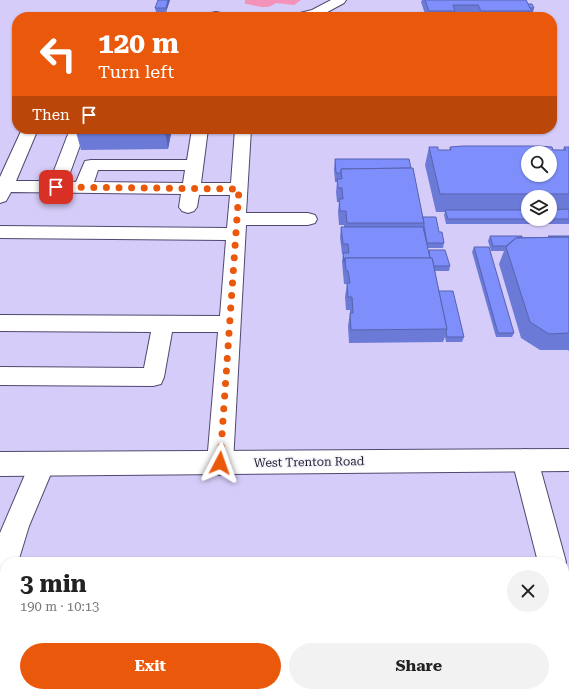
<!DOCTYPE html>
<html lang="en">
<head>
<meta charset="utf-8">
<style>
	:root { --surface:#fff; --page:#f2f2f2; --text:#222; --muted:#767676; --accent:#ea580c }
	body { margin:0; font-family:"Roboto Serif",serif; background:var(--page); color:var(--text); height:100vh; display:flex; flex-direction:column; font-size:15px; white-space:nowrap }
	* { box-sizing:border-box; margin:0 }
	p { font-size:13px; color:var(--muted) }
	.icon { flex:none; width:22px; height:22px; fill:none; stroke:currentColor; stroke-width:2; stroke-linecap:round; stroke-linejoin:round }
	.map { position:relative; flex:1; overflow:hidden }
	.side { position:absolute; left:0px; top:557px; width:569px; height:140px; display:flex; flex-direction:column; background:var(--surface); border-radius:16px 16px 0 0; box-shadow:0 1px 3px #0004 }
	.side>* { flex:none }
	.hud { position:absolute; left:12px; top:12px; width:545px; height:122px; border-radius:16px; box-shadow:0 1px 3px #0004; background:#ea580c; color:#fff; overflow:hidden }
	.buttons { position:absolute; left:521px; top:146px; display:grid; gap:8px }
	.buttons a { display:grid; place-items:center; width:36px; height:36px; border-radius:50%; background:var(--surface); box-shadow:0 1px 3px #0004; font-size:20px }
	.pin { position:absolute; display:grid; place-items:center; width:34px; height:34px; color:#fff; margin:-17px; border-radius:8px; box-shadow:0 2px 6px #0006 }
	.me { position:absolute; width:44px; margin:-22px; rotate:4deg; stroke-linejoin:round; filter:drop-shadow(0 0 3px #0008) }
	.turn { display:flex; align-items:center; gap:14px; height:84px; padding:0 20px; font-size:18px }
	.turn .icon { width:52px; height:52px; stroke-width:2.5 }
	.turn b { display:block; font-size:28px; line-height:34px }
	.then { display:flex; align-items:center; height:38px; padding:0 20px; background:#0003; gap:8px; font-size:15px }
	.round { display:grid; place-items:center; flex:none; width:42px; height:42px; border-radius:21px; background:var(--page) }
	.summary { display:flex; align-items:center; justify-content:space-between; height:68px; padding:0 20px }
	h1 { font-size:24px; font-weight:700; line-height:30px }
	.action { display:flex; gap:8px; margin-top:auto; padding:8px 20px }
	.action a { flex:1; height:46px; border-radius:24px; background:var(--accent); color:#fff; font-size:16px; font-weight:700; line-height:46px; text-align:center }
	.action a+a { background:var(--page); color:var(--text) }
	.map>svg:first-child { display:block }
	.water { fill:#f492b9 }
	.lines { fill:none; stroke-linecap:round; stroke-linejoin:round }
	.minor-casing { stroke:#51486e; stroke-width:2 }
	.major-casing { stroke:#51486e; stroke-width:2 }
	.minor { fill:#fff; fill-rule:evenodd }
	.major { fill:#fff; fill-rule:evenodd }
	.wall { fill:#6c7ad7; fill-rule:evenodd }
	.shaded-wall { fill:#5863af }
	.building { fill:#7e8efa; stroke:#5863af; fill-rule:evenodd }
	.route { stroke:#ea580c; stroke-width:7; stroke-dasharray:0 12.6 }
	.labels { text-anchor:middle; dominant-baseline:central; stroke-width:3; stroke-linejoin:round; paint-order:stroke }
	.street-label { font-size:12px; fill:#201c2c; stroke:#f4f3fc }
</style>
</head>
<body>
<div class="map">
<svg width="569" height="697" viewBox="0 0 569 697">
	<rect width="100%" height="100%" fill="#d6ccf9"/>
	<path class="water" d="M245 0H301L294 5 276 3C265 11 257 5 245 4Z"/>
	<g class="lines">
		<defs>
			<g id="minor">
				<polygon points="331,0 346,0 344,3 320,16 295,17 296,14 312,10"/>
				<polygon points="216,12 221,13 222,17 210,17 211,13"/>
				<path d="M22 129H38L16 181H50L70 129H86L67 181 76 182 85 161 91 160H187L192 129H208L201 183H231L235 129H251L246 213H308L315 215 317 219 315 223 308 225H246L233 463 229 471 220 475 211 471 207 463 218 332H172L164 377 161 384 153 386 0 385V367L144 368 151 332 0 331V315L220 316 226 240 0 238V226L227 228 230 195H199L197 207 194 211 188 213 182 211 179 207 181 194 11 192 6 201 0 203V177ZM98 170H185L183 183 94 182Z"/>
				<polygon points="525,449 534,452 538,460 566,562 564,567 564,562 538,562 512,460 516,452"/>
				<polygon points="42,452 51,456 55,464 29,526 18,562 5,562 5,587 0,589 0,533 33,456"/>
				<polygon points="564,591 569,593 569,639 564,637"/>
			</g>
			<polygon id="major" points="569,449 569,471 0,476 0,452"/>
		</defs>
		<use href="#minor" class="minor-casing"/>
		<use href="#major" class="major-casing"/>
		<use href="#minor" class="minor"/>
		<use href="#major" class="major"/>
	</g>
	<g class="wall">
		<polygon points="170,0 166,12 156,12 155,8"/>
		<polygon points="422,0 526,0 528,4 534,8 533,13 531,13 530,17 477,17 476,14 455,14 454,17 426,17 421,2"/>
		<polygon points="172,129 168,149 81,150 76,132"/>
		<path d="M429 147 438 150H449L450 147 563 150 564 147H569V224H446L444 215 445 212H436L425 165ZM528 197H550V219H528Z"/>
		<polygon points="335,159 423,217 439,232 444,243 443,248 428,248 428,251 450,266 449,271 435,271 439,291 464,337 462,342 446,342 445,337 443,342 349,343 348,326 350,313 350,310 346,310 345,297 347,284 344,284 342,262 343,254 342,254 340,237 341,227 344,227 344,225 339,225 338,212 339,202 337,202 336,192 337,182 335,182 334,169"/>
		<polygon points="490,236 522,237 548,237 548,236 569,236 569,351 568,350 540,350 521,338 499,264 504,251 491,251 488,241"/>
		<polygon points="474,247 514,333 512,337 496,337 472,252"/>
	</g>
	<g class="shaded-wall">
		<polygon points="168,0 170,0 166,12 166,8"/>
		<polygon points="166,129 172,129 168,149 165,132"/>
	</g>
	<g class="building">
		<polygon points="158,0 168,0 166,8 155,8"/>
		<polygon points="425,0 526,0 532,11 481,11 478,5 453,5 455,11 429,11"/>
		<polygon points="528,4 532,4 534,8 530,8"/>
		<polygon points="77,129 166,129 165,132 76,132"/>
		<path d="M463 146H538L552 147 553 150H566L564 147H569V194H440L429 147H438V150H451L450 147ZM528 153H550V175H528Z"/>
		<polygon points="335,159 409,159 411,168 341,169 341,173 336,173"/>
		<polygon points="413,168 424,223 347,223 346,211 340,211 339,199 343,199 342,188 338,188 337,179 342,179 341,169"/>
		<polygon points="569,209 569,219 550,219 550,210"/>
		<polygon points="445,210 528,210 528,219 448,219"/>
		<polygon points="423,217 436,217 439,232 442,232 444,243 427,243 424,226 424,223"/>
		<polygon points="341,227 423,227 430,258 345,258 344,262 343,253 349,253 348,244 343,244"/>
		<polygon points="490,236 522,236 522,237 516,238 506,246 493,246"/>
		<polygon points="548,236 569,236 569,237 549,237"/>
		<polygon points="569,237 569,333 549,334 530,322 506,247 516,238"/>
		<polygon points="474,247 489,247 514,333 498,333"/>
		<polygon points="429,250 445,250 450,266 434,266 432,258 430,258"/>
		<polygon points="345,258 432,258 447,329 351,330 350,313 353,313 352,297 348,297 347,283 350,283 348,271 346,270"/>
		<polygon points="439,291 453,291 464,337 447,337 446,332 447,329"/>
		<polygon points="439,696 489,696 490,697 439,697"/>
	</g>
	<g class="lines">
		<polyline class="route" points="56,187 239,189 220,463"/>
	</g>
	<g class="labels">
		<g class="street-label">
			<text transform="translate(309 462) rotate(-1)">West Trenton Road</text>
		</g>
	</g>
</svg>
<div class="buttons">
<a><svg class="icon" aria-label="search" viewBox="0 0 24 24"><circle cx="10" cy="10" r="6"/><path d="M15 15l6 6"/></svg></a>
<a><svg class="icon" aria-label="layers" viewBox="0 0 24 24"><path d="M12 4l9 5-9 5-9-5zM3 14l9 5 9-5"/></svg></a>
</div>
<div class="pin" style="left:56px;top:187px;background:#d93025"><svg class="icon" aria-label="arrive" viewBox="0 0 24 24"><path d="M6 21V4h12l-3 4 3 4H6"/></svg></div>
<svg class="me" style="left:220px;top:463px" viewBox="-20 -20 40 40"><path d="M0-17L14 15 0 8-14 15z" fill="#ea580c" stroke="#fff" stroke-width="4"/></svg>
<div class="hud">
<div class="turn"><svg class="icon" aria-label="left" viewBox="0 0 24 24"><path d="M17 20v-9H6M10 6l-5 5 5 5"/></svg><div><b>120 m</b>Turn left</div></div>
<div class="then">Then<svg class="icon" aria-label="arrive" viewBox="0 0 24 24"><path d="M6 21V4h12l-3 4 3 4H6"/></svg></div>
</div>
<section class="side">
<div class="summary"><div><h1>3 min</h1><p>190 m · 10:13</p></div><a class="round"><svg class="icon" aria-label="close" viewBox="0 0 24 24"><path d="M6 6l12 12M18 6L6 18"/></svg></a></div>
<div class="action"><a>Exit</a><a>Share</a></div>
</section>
</div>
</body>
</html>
